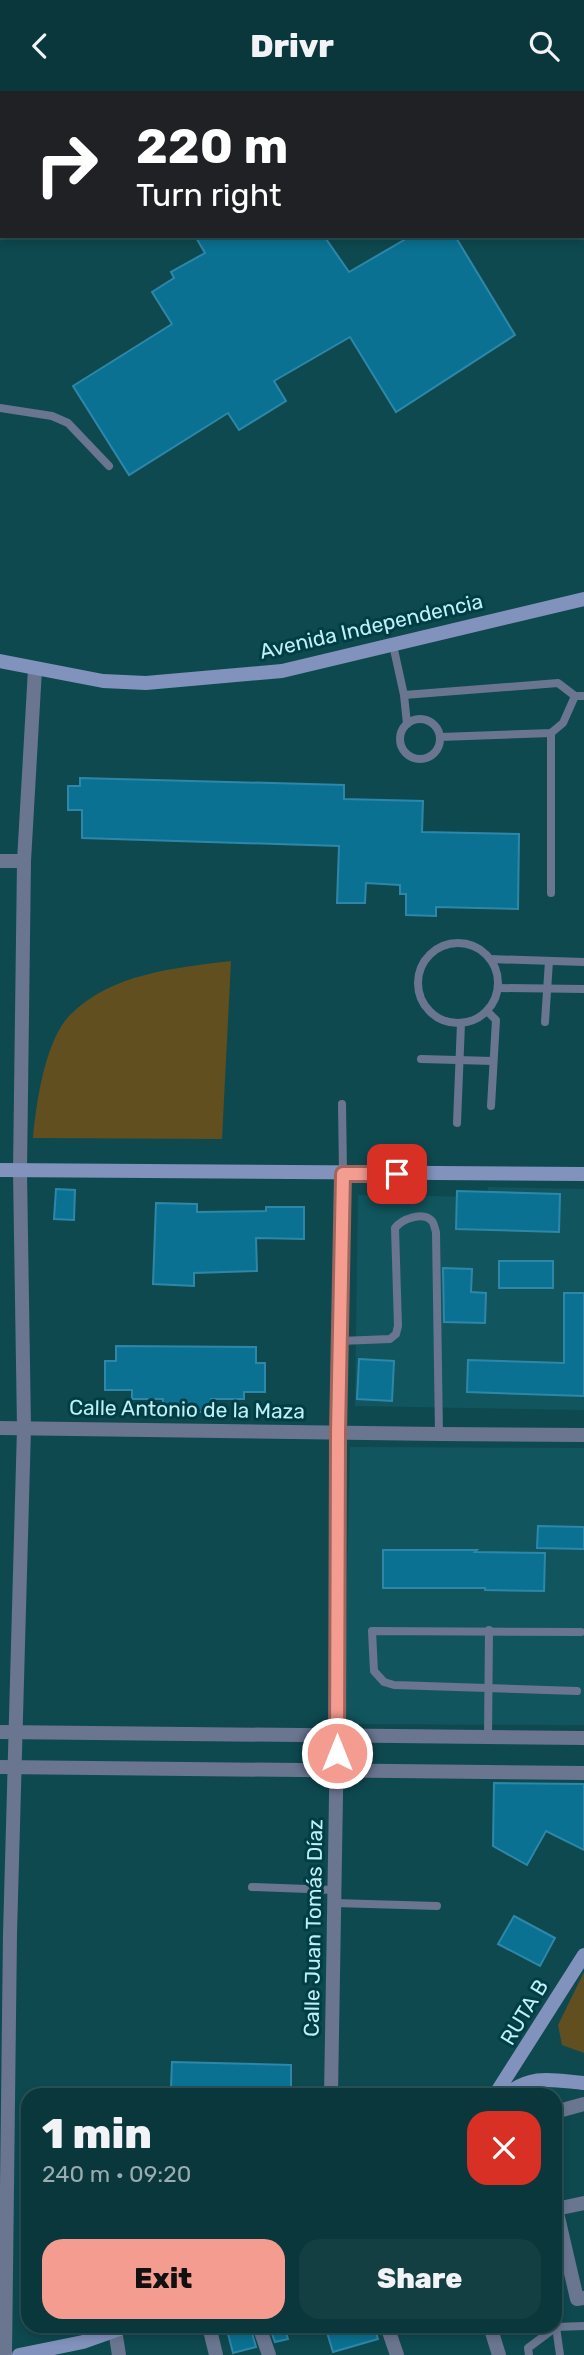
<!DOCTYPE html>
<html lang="en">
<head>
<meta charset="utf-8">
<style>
	:root { --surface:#0a373c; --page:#133f43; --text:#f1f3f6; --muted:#99acaf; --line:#2a5156; --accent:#f59c91 }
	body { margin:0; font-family:Rubik,sans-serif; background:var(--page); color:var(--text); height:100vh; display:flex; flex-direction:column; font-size:26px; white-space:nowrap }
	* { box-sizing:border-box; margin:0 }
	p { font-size:23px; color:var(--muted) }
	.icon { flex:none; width:38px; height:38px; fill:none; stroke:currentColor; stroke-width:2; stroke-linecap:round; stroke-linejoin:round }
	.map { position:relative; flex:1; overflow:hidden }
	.sheet { position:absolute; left:21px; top:1997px; width:541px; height:245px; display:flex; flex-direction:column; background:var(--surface); border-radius:21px; box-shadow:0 4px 10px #0003,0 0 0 2px var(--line) }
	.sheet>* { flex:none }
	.banner { position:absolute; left:0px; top:0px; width:584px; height:147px; box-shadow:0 4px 10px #0003,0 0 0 2px var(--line); background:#202124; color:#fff; overflow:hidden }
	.pin { position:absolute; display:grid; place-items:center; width:60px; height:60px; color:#fff; margin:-30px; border-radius:14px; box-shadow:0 4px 10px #0006 }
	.me { position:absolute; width:77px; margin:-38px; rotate:0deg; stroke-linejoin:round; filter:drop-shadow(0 0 5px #0008) }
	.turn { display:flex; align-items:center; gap:24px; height:147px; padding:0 21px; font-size:32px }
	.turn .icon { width:91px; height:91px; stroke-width:2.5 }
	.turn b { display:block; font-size:49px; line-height:60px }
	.round { display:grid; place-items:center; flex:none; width:74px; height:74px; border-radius:21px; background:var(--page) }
	.summary { display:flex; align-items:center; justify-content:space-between; height:119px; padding:0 21px }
	h1 { font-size:42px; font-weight:800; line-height:52px }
	.cta { display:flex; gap:14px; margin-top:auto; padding:14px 21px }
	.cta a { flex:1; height:80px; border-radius:21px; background:var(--accent); color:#111; font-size:28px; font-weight:800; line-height:80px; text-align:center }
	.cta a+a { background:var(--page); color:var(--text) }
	header { display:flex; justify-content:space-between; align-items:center; height:91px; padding:0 21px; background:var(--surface); font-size:32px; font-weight:800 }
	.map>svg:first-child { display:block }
	.built { fill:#11565e }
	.green { fill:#624f1f }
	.building { fill:#0a7192; stroke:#2e87a9; stroke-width:2 }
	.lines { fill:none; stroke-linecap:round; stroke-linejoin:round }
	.service { stroke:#6a7590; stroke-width:8 }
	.minor { stroke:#6a7590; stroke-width:14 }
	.secondary { stroke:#8192bc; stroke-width:14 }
	.trunk { stroke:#9ab2ee; stroke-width:19 }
	.route-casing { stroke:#9f655e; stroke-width:18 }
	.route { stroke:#f59c91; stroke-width:12 }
	.labels { text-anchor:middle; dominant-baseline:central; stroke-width:6; stroke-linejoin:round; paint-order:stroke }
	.street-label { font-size:21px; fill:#c0eff6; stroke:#003e45 }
</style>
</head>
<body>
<header><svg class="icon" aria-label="back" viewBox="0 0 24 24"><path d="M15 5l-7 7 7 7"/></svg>Drivr<svg class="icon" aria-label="search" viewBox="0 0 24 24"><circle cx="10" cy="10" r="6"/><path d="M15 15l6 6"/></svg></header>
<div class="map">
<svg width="584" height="2264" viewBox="0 0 584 2264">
	<rect width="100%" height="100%" fill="#0e4950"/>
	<g class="built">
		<polygon points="488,1096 584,1098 584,1319 355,1315 358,1104 487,1106"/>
		<polygon points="350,1356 584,1357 584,1634 344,1633"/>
	</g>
	<g class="green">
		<path d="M231 870 222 1048 33 1047C36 1013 45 949 70 924 112 882 175 877 231 870Z"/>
		<polygon points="584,1881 584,1962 562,1954 558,1934"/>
	</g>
	<g class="building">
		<polygon points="195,145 324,145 349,181 411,145 455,145 515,244 396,321 350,246 274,290 286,310 239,339 228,322 129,384 73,295 172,233 152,201 174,187 171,181 205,162"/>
		<polygon points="80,687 344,694 344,708 423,710 422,741 519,743 518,818 436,816 436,825 406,824 406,803 400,803 400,794 366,792 365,812 337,812 339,755 82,747 82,719 68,719 68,695 80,695"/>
		<polygon points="56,1098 75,1099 74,1129 54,1128"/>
		<polygon points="457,1100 560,1103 559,1141 456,1138"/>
		<polygon points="156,1112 197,1113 197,1121 266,1120 266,1116 304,1116 304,1148 256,1147 257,1180 194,1182 194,1195 153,1193"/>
		<rect x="499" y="1170" width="54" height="27"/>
		<polygon points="443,1177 472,1178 471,1201 486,1202 485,1232 444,1231"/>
		<polygon points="564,1202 584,1202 584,1305 467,1301 468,1269 564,1272"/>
		<polygon points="116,1255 256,1256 256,1272 265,1272 265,1301 244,1301 244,1308 211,1308 211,1321 163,1321 163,1308 132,1308 132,1299 105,1299 105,1270 116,1270"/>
		<polygon points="359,1268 394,1270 392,1310 357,1308"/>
		<polygon points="538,1435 584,1436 584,1458 537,1457"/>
		<polygon points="383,1459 477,1459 475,1461 545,1462 544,1500 485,1499 485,1497 383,1497"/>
		<polygon points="494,1692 584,1693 584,1759 546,1740 527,1774 493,1755"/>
		<polygon points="514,1825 555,1847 540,1875 498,1853"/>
		<polygon points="172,1971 291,1974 291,1999 171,1996"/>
		<polygon points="226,2235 250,2235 256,2256 233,2262"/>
		<polygon points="269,2235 284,2235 288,2248 275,2251"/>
		<polygon points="325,2235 374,2235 378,2248 333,2261"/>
	</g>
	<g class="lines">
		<g class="service">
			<polyline points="0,317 52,325 68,332 109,375"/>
			<polyline points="393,554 404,604 407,633"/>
			<polyline points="404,604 558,592 575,605"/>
			<circle cx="420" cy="648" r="20"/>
			<polyline points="551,642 551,802"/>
			<polyline points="440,646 551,642 563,632 575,605 584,605"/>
			<circle cx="458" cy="892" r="40"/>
			<polyline points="490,868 584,871"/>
			<polyline points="498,897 584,898"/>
			<polyline points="487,920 496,929 491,1015"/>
			<polyline points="545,931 549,870"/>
			<polyline points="421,968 493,970"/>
			<polyline points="342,1013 343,1082"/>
			<polyline points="457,1032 461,932"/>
			<path d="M340 1250 390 1248 396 1243 398 1235 395 1137C402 1128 423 1120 432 1130 434 1132 435 1139 436 1141L439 1343"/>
			<polyline points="577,1600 394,1594 384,1591 374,1580 372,1540 581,1541"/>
			<polyline points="488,1646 489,1539"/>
			<polyline points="252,1796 334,1799"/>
			<polyline points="334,1812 437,1815"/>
			<polyline points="556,2236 560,2264"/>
			<polyline points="529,2264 528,2257 556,2236 584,2235"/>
		</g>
		<g class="minor">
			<polyline points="0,770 24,770"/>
			<polyline points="0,1337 439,1343 584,1344"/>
			<polyline points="0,1641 584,1647"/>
			<polyline points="0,1676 584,1682"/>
			<polyline points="331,2004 337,1645 338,1342 343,1082"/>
			<polyline points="555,2021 584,2013"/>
			<polyline points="555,2113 577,2208 584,2207"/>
			<polyline points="556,2118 584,2112"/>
			<polyline points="209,2235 216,2264"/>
			<polyline points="259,2235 269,2264"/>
			<polyline points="387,2235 397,2264"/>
			<polyline points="490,2235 499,2264"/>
			<polyline points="115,2239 119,2264"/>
			<polyline points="5,2264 10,1843 24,1337 20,1080 24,770 35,578"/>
		</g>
		<g class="secondary">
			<polyline points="0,570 103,590 146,592 282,580 584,508"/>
			<polyline points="0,1079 584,1083"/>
			<polyline points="495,2004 584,1864"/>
			<path d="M505 2004C533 1983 551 1989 584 1992"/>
			<polyline points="19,2264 83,2251 128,2235"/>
		</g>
		<g class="trunk">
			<polyline points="571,0 573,2"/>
			<polyline points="90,2 98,0"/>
			<polyline points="210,2 216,0"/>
			<polyline points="0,14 2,14"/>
			<polyline points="583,15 584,17"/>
			<polyline points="0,42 2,42"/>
		</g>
	</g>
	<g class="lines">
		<defs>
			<polyline id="route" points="337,1662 338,1342 343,1083 397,1083"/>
		</defs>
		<use href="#route" class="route-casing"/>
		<use href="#route" class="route"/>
	</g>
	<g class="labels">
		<g class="street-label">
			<text transform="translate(371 535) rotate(-13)">Avenida Independencia</text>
			<text transform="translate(187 1318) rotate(1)">Calle Antonio de la Maza</text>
			<text transform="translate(313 1837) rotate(-89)">Calle Juan Tomás Díaz</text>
			<text transform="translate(524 1921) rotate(-59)">RUTA B</text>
		</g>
	</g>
</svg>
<div class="pin" style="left:397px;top:1083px;background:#d93025"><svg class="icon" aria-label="arrive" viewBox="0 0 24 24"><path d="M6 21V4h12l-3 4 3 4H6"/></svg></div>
<svg class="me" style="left:337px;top:1662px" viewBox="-20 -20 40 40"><circle r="17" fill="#f59c91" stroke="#fff" stroke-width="3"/><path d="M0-11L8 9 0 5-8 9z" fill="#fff"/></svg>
<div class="banner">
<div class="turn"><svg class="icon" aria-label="right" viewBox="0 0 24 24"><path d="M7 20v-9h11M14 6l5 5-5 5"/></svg><div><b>220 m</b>Turn right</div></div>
</div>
<section class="sheet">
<div class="summary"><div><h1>1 min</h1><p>240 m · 09:20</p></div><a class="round" style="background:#d93025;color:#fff"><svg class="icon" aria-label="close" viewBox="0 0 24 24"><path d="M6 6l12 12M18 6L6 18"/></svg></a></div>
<div class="cta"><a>Exit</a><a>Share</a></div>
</section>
</div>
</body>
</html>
